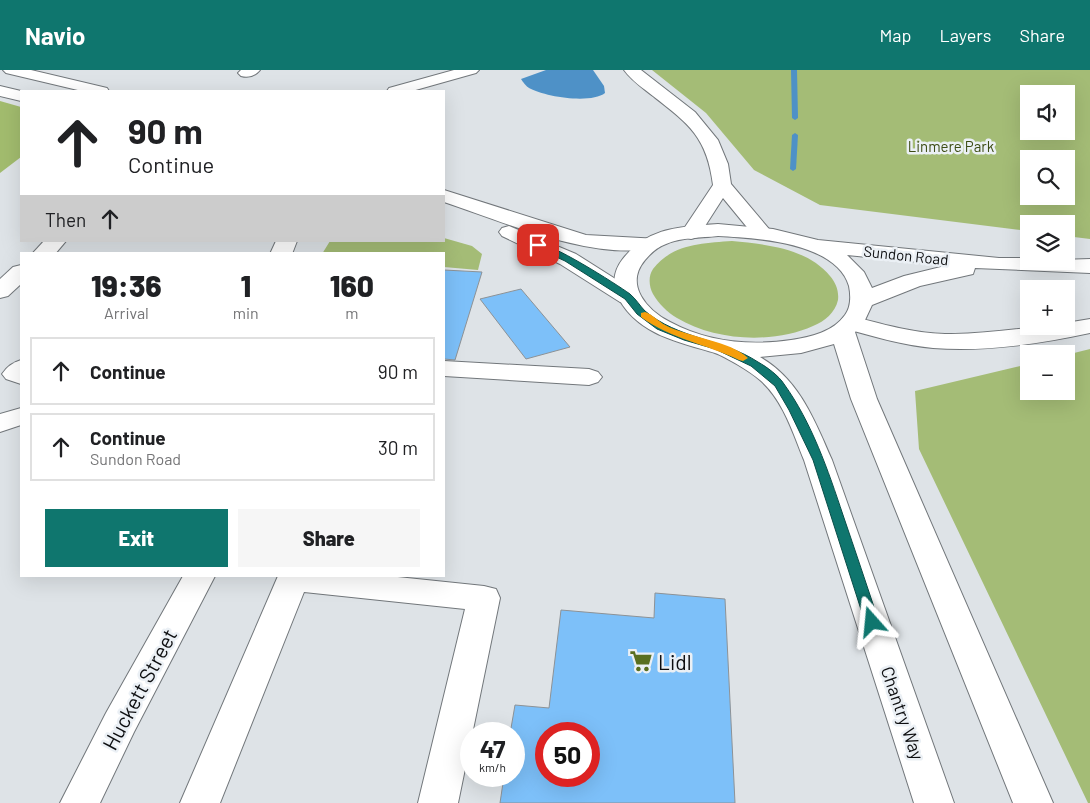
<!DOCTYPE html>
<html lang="en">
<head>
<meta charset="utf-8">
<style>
	:root { --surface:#fff; --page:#f6f6f6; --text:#202124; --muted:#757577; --line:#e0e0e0; --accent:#0f766e }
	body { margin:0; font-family:Barlow,sans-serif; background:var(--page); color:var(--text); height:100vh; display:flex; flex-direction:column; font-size:19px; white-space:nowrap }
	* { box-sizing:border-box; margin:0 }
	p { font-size:16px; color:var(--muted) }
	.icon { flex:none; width:28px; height:28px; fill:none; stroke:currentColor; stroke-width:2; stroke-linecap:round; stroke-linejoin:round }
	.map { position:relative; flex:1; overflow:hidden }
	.sheet { position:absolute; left:20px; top:182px; width:425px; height:325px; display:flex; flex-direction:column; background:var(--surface); border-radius:0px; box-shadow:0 5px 20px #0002 }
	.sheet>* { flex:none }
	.guide { position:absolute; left:20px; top:20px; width:425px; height:152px; border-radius:0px; box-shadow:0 5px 20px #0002; background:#fff; color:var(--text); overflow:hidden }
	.controls { position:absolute; left:1020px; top:15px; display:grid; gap:10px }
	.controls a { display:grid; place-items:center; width:55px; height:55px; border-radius:0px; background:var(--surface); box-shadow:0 5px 20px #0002; font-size:25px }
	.speed { position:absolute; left:460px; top:652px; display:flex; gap:10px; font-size:25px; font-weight:700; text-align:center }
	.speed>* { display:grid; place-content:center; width:65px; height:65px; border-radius:50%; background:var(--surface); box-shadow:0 5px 20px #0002; line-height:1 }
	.speed small { font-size:12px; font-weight:400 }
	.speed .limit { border:8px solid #d22; background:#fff; color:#111 }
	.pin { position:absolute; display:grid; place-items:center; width:42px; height:42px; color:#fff; margin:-21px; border-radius:10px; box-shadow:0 2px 8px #0006 }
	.me { position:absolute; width:55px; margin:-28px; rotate:342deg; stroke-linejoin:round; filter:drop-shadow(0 0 4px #0008) }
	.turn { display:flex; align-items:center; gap:18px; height:105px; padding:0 25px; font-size:22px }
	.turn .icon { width:65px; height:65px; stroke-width:2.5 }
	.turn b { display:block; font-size:35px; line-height:42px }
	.then { display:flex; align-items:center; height:48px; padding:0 25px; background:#0003; gap:10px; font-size:19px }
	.eta { display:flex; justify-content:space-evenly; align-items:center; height:85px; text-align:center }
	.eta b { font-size:30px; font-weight:800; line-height:35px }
	.cta { display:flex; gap:10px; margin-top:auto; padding:10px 25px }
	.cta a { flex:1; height:58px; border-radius:0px; background:var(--accent); color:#fff; font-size:20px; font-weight:800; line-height:58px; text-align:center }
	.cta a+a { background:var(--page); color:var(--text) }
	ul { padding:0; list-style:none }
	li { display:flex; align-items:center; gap:15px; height:68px; margin:0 10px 8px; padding:0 15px; border:2px solid var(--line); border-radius:0px }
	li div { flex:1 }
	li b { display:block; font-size:19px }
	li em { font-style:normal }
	header { display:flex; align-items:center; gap:30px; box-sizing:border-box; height:70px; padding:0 25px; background:var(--accent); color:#fff }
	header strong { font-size:24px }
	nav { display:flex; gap:28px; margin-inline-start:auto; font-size:18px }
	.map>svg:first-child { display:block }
	.green { fill:#a4bc76; fill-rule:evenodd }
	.forest { fill:#a2bc6e }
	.water { fill:#4e91c7 }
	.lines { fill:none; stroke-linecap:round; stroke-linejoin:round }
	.stream { fill:#4e91c7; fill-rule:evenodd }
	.building { fill:#7dc0f9; stroke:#8d9296; fill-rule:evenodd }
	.minor-casing { stroke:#72777b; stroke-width:2 }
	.major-casing { stroke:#72777b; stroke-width:2 }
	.minor { fill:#fff; fill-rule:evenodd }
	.major { fill:#fff; fill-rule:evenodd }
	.route { fill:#0f766e; stroke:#0a4d48 }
	.slow { fill:#f59e0b }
	.labels { text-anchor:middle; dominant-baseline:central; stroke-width:5; stroke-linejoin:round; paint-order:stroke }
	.far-park-label { font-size:15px; fill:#3c4c14; stroke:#ebf0f5 }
	.far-street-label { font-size:15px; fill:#0d0e10; stroke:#ebf0f5 }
	.street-label { font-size:18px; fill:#0d0e10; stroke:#ebf0f5 }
	.near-poi-label { font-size:21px; fill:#0d0e10; stroke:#ebf0f5; text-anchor:start }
	.near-street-label { font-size:21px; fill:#0d0e10; stroke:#ebf0f5 }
</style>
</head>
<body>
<header>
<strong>Navio</strong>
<nav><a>Map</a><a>Layers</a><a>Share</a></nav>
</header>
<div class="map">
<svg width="1090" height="733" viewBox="0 0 1090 733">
	<rect width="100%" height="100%" fill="#dee3e7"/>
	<g class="green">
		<path d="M652 0H1090V169L1066 166V154H1029V161L820 135 754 100 706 43ZM1029 24H1066V61H1029ZM1029 89H1066V126H1029Z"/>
		<polygon points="444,168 472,176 482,184 478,200 444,197 444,184 322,184 330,171 444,171"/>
		<path d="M732 171C765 174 807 178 830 206 836 213 839 221 838 230 835 243 825 251 813 256 773 274 715 271 677 248 667 242 659 234 653 224 649 217 648 206 653 199 672 174 703 173 732 171Z"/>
		<polygon points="1090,279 1090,733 1088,733 919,379 915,321 1029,294 1029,321 1066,321 1066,285"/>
	</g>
	<polygon class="forest" points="0,31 21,37 21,87 0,103"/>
	<path class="water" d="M546 0H593L604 16 605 23C591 34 545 27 529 18 526 16 523 12 521 9Z"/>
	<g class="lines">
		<g class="stream">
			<polygon points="791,0 797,0 798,48 795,50 792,48"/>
			<polygon points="795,63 798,65 796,99 793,101 790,99 792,65"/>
		</g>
	</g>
	<g class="building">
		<polygon points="444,200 482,202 455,290 444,289"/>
		<polygon points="521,219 570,277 526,289 480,229"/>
		<path d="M655 523 725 529 735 733H500L504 706H514V664H510L515 635 549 638 561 540 654 548ZM546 664H589V706H546Z"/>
	</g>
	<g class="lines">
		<defs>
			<g id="minor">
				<polygon points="3,0 31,0 107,18 109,21 82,21 6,3"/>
				<path d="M241 0H260C255 6 248 8 241 6L238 3Z"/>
				<polygon points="454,0 479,0 476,3 412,21 387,21 389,18"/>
				<path d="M624 0H641L695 42 718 70 728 94 731 114 769 159 772 163 769 167 762 169 755 167 723 128 698 167 691 169 684 167 681 163 713 115C707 67 689 54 653 26 643 18 632 11 624 0Z"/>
				<polygon points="0,16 21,21 21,31 0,26"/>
				<path d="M444 120 586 165 659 169 662 173 659 177C597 193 504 152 444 132Z"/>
				<polygon points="509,156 576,184 636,222 639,227 636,232 628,234 620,232 560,194 502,166 499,162 502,158"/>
				<polygon points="44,171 66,171 55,184 32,184"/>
				<polygon points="276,171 297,171 292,184 270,184"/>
				<polygon points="21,195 21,214 8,226 0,228 0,209 13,197"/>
				<path d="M851 246C882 254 913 263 945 264 985 265 1026 256 1066 256V253L1090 249V263C1039 274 985 282 933 278 902 275 872 266 843 258L839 253 843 248Z"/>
				<path d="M21 290V314L6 309 2 304C8 296 12 293 21 290Z"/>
				<polygon points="444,291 589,299 598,302 602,307 598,312 589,315 444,306"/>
				<polygon points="21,338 21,355 0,362 0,344"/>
				<polygon points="183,506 215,506 134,662 100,733 60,733 106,643"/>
				<polygon points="278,506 388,506 484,516 496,519 500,528 458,733 418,733 465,539 304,522 220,733 180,733"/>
			</g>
			<path id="major" d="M718 154 773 159 818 170 999 188H1029V191L1090 189V203L975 198 973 204 920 216 872 235 865 250 855 262 877 329 1053 733H1013L851 329 834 274 801 283 760 287C799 309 815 351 832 390L954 733H914L804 390C793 363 783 330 760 310 751 302 726 287 715 283 679 272 639 265 619 229 612 216 613 202 622 190 647 157 680 157 718 154ZM718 166C755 168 836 172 849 216 851 226 851 237 845 245 833 262 811 267 791 270 750 276 707 272 670 252 647 240 624 215 645 190 651 183 657 177 666 174 682 167 701 168 718 166ZM847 185 949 195 904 206 872 218 864 202Z"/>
		</defs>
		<use href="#minor" class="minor-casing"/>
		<use href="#major" class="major-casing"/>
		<use href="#minor" class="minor"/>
		<use href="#major" class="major"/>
	</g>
	<path class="route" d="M535 173C549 171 616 214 630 224 636 229 640 236 645 241 678 269 723 269 758 292 767 297 779 306 784 314 812 353 828 400 843 445 855 480 867 516 879 552L877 556 872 558 867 556 865 552 813 390 789 340 775 316 751 296 715 279 684 270 657 259 637 244 625 229 565 191 535 177Z"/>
	<path class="slow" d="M645 242C652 244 658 251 665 255 687 267 731 271 748 288L743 291 739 290C706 274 671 269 641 247V243Z"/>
	<defs>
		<symbol id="supermarket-bare" viewBox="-9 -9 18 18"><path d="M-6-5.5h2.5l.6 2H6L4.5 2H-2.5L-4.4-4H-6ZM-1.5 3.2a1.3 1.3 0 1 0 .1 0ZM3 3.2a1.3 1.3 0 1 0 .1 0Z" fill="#596f20" stroke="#ebf0f5" stroke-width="2.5" paint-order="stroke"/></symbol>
	</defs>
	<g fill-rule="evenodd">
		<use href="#supermarket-bare" x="625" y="575" width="32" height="32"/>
	</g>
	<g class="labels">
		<g class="far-park-label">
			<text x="951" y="76">Linmere Park</text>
		</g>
		<g class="far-street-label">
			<text transform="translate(906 185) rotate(6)">Sundon Road</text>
		</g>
		<g class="street-label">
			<text transform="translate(903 643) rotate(71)">Chantry Way</text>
		</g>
		<g class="near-poi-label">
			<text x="658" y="591">Lidl</text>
		</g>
		<g class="near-street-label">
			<text transform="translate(139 619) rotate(-62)">Huckett Street</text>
		</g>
	</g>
</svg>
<div class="controls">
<a><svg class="icon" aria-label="sound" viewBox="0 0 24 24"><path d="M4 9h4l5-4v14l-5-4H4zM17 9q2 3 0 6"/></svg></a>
<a><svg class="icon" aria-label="search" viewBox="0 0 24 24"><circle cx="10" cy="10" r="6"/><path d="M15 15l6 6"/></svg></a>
<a><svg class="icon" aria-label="layers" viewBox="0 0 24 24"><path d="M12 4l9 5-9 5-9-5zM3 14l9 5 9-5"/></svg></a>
<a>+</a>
<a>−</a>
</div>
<div class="speed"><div>47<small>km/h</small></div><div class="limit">50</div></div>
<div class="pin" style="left:538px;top:175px;background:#d93025"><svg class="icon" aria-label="arrive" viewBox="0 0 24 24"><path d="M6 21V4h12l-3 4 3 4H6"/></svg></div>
<svg class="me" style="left:872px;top:552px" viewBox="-20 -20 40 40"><path d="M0-17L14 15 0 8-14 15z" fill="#0f766e" stroke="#fff" stroke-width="4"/></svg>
<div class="guide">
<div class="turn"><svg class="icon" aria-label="ahead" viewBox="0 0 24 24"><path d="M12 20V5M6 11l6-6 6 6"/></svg><div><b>90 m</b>Continue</div></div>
<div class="then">Then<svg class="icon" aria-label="ahead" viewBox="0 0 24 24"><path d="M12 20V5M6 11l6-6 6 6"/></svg></div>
</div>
<section class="sheet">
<div class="eta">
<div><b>19:36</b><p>Arrival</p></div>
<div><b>1</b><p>min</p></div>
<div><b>160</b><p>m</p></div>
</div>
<ul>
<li><svg class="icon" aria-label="ahead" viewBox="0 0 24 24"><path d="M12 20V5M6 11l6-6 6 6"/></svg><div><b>Continue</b></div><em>90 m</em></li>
<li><svg class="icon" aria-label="ahead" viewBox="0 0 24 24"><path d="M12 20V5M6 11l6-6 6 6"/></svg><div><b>Continue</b><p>Sundon Road</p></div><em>30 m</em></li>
</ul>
<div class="cta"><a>Exit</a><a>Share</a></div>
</section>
</div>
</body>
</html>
